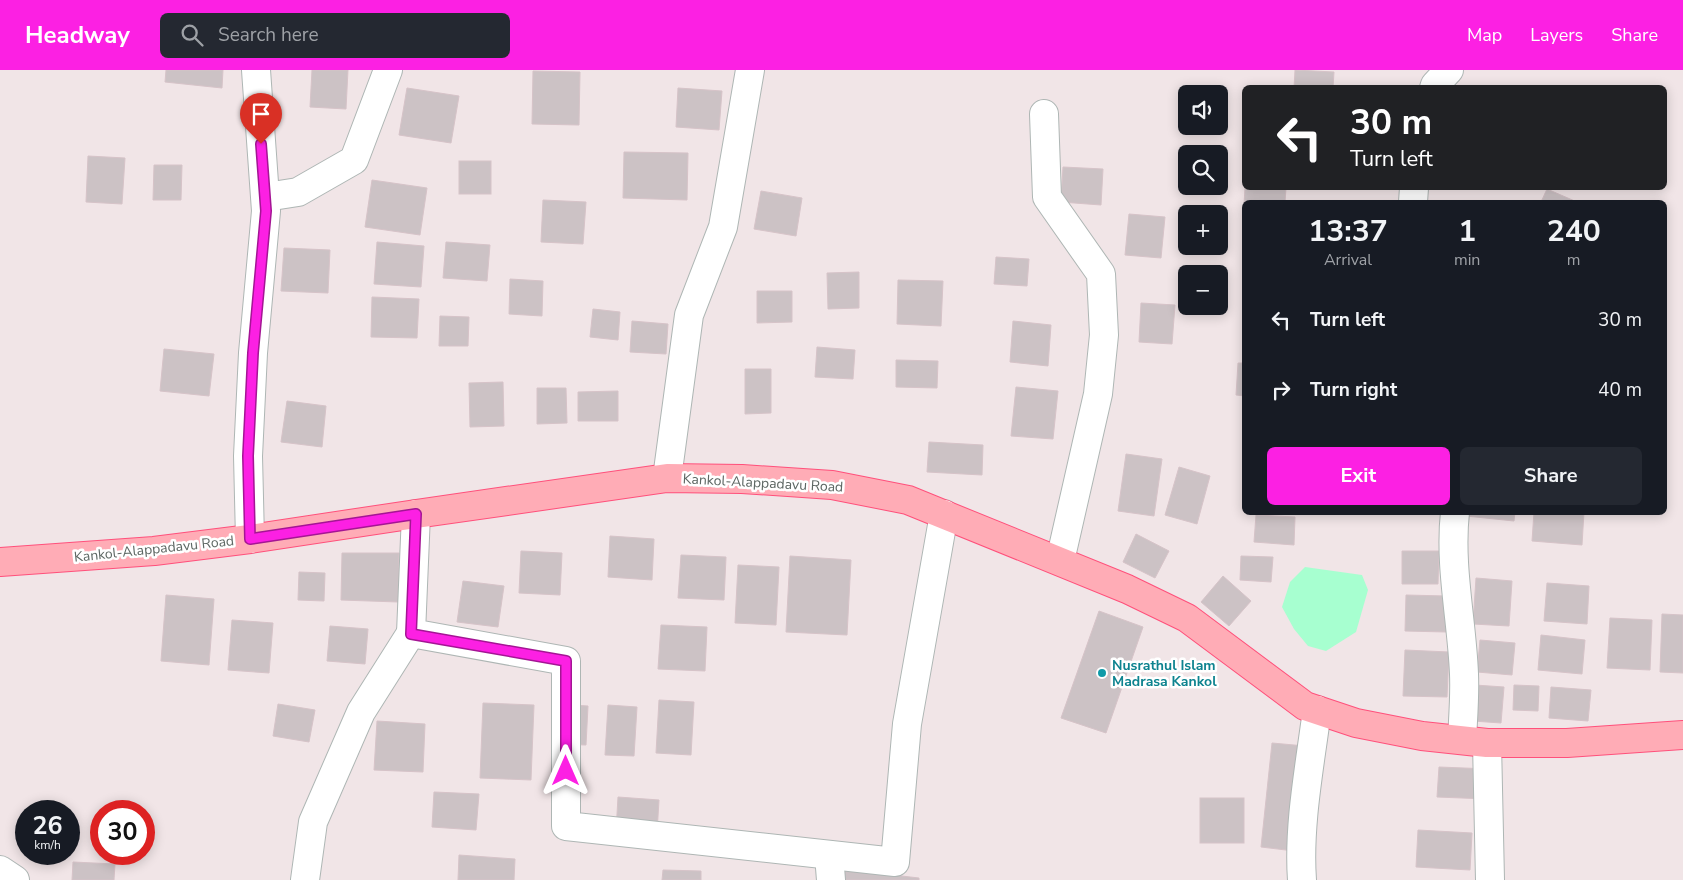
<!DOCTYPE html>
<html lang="en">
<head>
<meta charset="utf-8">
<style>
	:root { --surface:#171b24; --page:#242831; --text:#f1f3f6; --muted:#9ea1a6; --accent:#fc20e3 }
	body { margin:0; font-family:"Nunito Sans",sans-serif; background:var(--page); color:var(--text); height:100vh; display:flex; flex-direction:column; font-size:19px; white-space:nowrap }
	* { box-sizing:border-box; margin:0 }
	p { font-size:16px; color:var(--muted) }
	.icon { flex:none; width:28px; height:28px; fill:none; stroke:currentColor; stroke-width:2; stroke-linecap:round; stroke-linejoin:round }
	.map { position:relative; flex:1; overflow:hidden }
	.side { position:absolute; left:1242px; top:130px; width:425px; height:315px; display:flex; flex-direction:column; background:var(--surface); border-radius:8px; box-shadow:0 2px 12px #0003 }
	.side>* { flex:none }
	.guide { position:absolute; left:1242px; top:15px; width:425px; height:105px; border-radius:8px; box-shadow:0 2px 12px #0003; background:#202124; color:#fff; overflow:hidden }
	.controls { position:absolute; left:1178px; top:15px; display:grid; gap:10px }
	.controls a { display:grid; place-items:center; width:50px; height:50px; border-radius:8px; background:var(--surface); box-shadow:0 2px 12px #0003; font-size:25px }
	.speed { position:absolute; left:15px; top:730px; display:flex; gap:10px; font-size:25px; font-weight:700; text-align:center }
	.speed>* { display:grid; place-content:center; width:65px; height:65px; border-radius:50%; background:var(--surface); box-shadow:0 2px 12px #0003; line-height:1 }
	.speed small { font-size:12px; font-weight:400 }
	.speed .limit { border:8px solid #d22; background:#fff; color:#111 }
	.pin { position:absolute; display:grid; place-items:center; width:42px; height:42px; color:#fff; margin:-51px -21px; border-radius:50% 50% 50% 0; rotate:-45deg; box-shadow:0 0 5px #0007 }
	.pin .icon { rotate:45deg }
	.me { position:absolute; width:55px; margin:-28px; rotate:0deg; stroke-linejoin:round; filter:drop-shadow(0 0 4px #0008) }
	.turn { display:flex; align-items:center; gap:18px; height:105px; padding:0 25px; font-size:22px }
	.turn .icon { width:65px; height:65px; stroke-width:2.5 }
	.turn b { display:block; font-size:35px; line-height:42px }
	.eta { display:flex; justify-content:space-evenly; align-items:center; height:85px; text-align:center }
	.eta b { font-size:30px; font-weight:700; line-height:35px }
	.primary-button { display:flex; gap:10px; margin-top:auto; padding:10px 25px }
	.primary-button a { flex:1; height:58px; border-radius:8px; background:var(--accent); color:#fff; font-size:20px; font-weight:700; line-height:58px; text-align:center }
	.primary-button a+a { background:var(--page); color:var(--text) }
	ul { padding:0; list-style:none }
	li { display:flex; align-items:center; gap:15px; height:70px; padding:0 25px }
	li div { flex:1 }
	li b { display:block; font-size:19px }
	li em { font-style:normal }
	header { display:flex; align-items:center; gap:30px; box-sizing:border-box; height:70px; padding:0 25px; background:var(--accent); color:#fff }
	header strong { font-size:24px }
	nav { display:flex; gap:28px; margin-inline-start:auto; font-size:18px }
	.search { width:350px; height:45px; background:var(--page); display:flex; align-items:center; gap:12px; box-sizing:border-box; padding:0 18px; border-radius:8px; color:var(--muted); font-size:19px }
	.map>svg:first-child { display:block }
	.water { fill:#a7ffd0 }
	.building { fill:#ccc2c5; stroke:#d6c3c8 }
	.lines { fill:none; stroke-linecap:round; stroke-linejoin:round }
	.minor-casing { stroke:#aeb6b4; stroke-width:30 }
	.major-casing { stroke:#ff507b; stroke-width:30 }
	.minor { stroke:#fff; stroke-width:28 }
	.major { stroke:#ffacb6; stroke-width:28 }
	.route-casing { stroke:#a41594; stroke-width:12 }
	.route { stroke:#fc20e3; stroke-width:9 }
	.culture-dot { fill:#0f9aa8; stroke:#fff; stroke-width:2 }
	.labels { text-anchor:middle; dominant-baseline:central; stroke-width:5; stroke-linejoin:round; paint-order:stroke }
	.street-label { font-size:14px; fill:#5d6763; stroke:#fff }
	.culture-label { font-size:14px; font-weight:bold; fill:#0d838f; stroke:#fff; text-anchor:start }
</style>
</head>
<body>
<header>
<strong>Headway</strong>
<div class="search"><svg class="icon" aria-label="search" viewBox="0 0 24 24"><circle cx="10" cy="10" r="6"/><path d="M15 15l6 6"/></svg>Search here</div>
<nav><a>Map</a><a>Layers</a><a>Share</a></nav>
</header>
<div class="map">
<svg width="1683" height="810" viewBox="0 0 1683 810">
	<rect width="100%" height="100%" fill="#f1e5e7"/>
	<polygon class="water" points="1305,497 1362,505 1368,520 1356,562 1326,581 1308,576 1294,559 1282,537 1290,512"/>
	<g class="building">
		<polygon points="166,0 223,0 222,18 165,12"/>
		<polygon points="312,0 348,0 346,39 310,37"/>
		<polygon points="1295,0 1334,2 1333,18 1294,18"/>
		<polygon points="533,1 580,2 579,55 532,54"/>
		<polygon points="407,18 459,26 451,73 399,65"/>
		<polygon points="678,18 722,21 719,60 676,57"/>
		<polygon points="624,82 688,83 687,130 623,128"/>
		<polygon points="88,86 125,88 122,134 86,132"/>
		<rect x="459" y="91" width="32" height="33"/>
		<polygon points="154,95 182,95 181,130 153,130"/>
		<polygon points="1063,97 1103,99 1101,135 1061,132"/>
		<polygon points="372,110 427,118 420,165 365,157"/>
		<polygon points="1245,118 1286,118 1285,132 1245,132 1245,151 1243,151"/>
		<polygon points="1547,119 1577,132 1541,132"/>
		<polygon points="761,121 802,128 796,166 754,159"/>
		<polygon points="543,130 586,132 583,174 541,172"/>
		<polygon points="1129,144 1165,147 1161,188 1125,185"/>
		<polygon points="377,172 424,176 421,217 374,214"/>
		<polygon points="446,172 490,175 487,211 443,208"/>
		<polygon points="284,178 330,180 328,223 281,221"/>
		<polygon points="996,187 1029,189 1027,216 994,214"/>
		<polygon points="859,202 859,238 828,239 827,203"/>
		<polygon points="510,209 543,211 542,246 509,244"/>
		<polygon points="898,210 943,211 941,256 897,254"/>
		<polygon points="757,221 792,221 792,252 757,253"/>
		<polygon points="372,227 419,229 417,268 371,267"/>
		<polygon points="1141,233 1175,235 1172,274 1139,272"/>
		<polygon points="593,239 620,242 618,270 590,267"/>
		<polygon points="440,246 469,247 468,276 439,276"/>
		<polygon points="632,251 668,254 666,284 630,282"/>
		<polygon points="1013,251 1051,255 1048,296 1010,292"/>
		<polygon points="817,277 855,280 853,309 815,307"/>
		<polygon points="164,279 214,284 209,326 160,321"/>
		<polygon points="896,290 938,291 937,318 896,317"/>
		<polygon points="1238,293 1245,293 1245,326 1236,325"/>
		<polygon points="745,299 771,299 771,343 745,344"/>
		<polygon points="503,312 504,356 470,357 469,313"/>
		<polygon points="1016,317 1058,321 1053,369 1011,366"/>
		<polygon points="537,318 566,318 567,353 537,354"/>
		<polygon points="618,321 618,351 578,351 578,322"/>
		<polygon points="287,331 326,336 322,377 281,372"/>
		<polygon points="929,372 983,375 982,405 927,402"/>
		<polygon points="1126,384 1162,389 1154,446 1118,441"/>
		<polygon points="1179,397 1210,406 1197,454 1165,445"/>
		<polygon points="1466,442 1515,442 1514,451 1466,446"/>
		<polygon points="1534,442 1584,442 1582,475 1532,471"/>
		<polygon points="1256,445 1295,447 1294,475 1254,472"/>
		<polygon points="1136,464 1169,481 1155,508 1123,492"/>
		<polygon points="610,466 654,469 652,510 608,507"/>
		<polygon points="521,481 562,483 560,525 519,523"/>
		<polygon points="1402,481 1439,481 1438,514 1402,514"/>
		<polygon points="342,483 399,483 398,532 341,530"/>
		<polygon points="681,485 726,487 724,530 678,528"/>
		<polygon points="790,486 851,490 847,565 786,562"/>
		<polygon points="1241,486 1273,487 1271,512 1240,510"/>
		<polygon points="738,495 779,497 776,555 735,553"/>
		<polygon points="299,502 325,503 324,531 298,530"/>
		<polygon points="1223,506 1251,531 1229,556 1201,532"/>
		<polygon points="1476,508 1512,511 1509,556 1473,554"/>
		<polygon points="463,511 504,516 498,557 457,552"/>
		<polygon points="1547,513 1589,516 1587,554 1544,551"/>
		<polygon points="166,525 214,529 209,595 161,591"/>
		<polygon points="1406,525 1446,526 1446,562 1405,561"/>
		<polygon points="1099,541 1143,557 1106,663 1061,648"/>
		<polygon points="1662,544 1683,545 1683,603 1660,602"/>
		<polygon points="1610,548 1652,550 1650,600 1607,598"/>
		<polygon points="232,550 273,553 269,603 228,600"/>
		<polygon points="661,555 707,557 705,601 658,599"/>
		<polygon points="330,556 368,559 365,594 327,591"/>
		<polygon points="1541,565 1585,570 1582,604 1538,600"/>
		<polygon points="1480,570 1515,573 1512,605 1477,602"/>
		<polygon points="1405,580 1449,582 1447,627 1403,626"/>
		<polygon points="1475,615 1504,617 1501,653 1473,651"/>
		<polygon points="1514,615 1539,616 1538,641 1513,640"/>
		<polygon points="1551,617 1591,620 1588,651 1549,648"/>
		<polygon points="659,630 694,632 691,685 656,683"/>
		<polygon points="483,633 534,635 531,710 480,708"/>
		<polygon points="278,634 315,640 309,672 273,666"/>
		<polygon points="557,634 588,636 586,675 555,674"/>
		<polygon points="608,635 637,637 634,686 605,685"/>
		<polygon points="377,651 425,654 423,702 374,700"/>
		<polygon points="1272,673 1305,676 1294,781 1261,777"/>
		<polygon points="1439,697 1489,699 1487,729 1437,727"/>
		<polygon points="434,722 479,724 476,760 432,757"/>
		<polygon points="618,727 659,730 657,763 616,761"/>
		<rect x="1200" y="728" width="44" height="45"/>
		<polygon points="1418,760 1472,763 1470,800 1416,797"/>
		<polygon points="459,785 515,789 514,810 458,810"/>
		<polygon points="73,792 115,794 114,810 72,810"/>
		<polygon points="663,800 701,801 701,810 662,810"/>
		<polygon points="827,800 884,804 919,808 919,810 827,810"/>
	</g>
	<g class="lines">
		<defs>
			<g id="minor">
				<polyline points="1434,18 1435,15 1449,0"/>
				<polyline points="1044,44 1047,127 1101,204 1104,265 1098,324 1060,491"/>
				<polyline points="266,127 298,122 354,90 388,0"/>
				<polyline points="1413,132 1414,118"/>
				<polyline points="667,408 689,245 723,157 750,0"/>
				<path d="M1455 442C1449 496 1462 551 1464 604 1465 626 1463 648 1462 670"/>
				<polyline points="416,444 411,563 566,591 566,756 895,792 907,654 944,444"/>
				<polyline points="250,469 248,386 253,283 266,141 256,0"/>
				<polyline points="1487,673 1490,810"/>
				<polyline points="829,785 831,810"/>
				<polyline points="0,800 15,810"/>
				<polyline points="305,810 313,752 361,642 411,563"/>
				<path d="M1302 810C1298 755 1310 695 1317 640"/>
			</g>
			<polyline id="major" points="0,492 154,481 250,469 416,444 667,408 742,409 832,415 908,430 1127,519 1187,548 1305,636 1356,653 1422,666 1487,673 1567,673 1683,665"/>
		</defs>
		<use href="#minor" class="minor-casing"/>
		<use href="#major" class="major-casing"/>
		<use href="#minor" class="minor"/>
		<use href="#major" class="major"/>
	</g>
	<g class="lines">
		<defs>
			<polyline id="route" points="261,74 266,141 253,283 248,386 250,469 416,444 411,564 566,591 566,701"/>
		</defs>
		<use href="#route" class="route-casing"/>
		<use href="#route" class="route"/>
	</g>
	<circle class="culture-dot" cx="1102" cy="603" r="5"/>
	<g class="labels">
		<g class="street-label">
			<text transform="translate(763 413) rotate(3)">Kankol-Alappadavu Road</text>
			<text transform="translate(154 479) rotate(-6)">Kankol-Alappadavu Road</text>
		</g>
		<g class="culture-label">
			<text x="1112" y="595">Nusrathul Islam<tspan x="1112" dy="16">Madrasa Kankol</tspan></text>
		</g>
	</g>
</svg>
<div class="controls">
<a><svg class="icon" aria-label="sound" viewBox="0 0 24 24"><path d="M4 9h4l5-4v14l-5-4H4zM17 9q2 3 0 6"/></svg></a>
<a><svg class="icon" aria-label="search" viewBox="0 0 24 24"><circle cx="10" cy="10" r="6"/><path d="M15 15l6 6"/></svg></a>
<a>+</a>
<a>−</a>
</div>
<div class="speed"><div>26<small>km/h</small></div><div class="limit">30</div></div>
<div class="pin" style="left:261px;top:74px;background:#d93025"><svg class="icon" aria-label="arrive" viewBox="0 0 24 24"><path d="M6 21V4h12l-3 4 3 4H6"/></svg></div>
<svg class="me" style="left:566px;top:701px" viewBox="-20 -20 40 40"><path d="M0-17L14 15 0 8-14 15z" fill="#fc20e3" stroke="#fff" stroke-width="4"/></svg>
<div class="guide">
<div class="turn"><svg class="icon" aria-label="left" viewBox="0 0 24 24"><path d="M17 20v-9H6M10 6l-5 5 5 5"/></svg><div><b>30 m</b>Turn left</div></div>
</div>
<section class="side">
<div class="eta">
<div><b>13:37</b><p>Arrival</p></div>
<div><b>1</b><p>min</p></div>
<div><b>240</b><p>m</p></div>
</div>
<ul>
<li><svg class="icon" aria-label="left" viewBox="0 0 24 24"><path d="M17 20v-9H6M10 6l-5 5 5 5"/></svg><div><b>Turn left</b></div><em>30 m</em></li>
<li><svg class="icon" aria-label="right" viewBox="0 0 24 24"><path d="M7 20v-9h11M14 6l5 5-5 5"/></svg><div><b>Turn right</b></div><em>40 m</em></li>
</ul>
<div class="primary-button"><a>Exit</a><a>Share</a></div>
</section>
</div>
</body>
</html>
